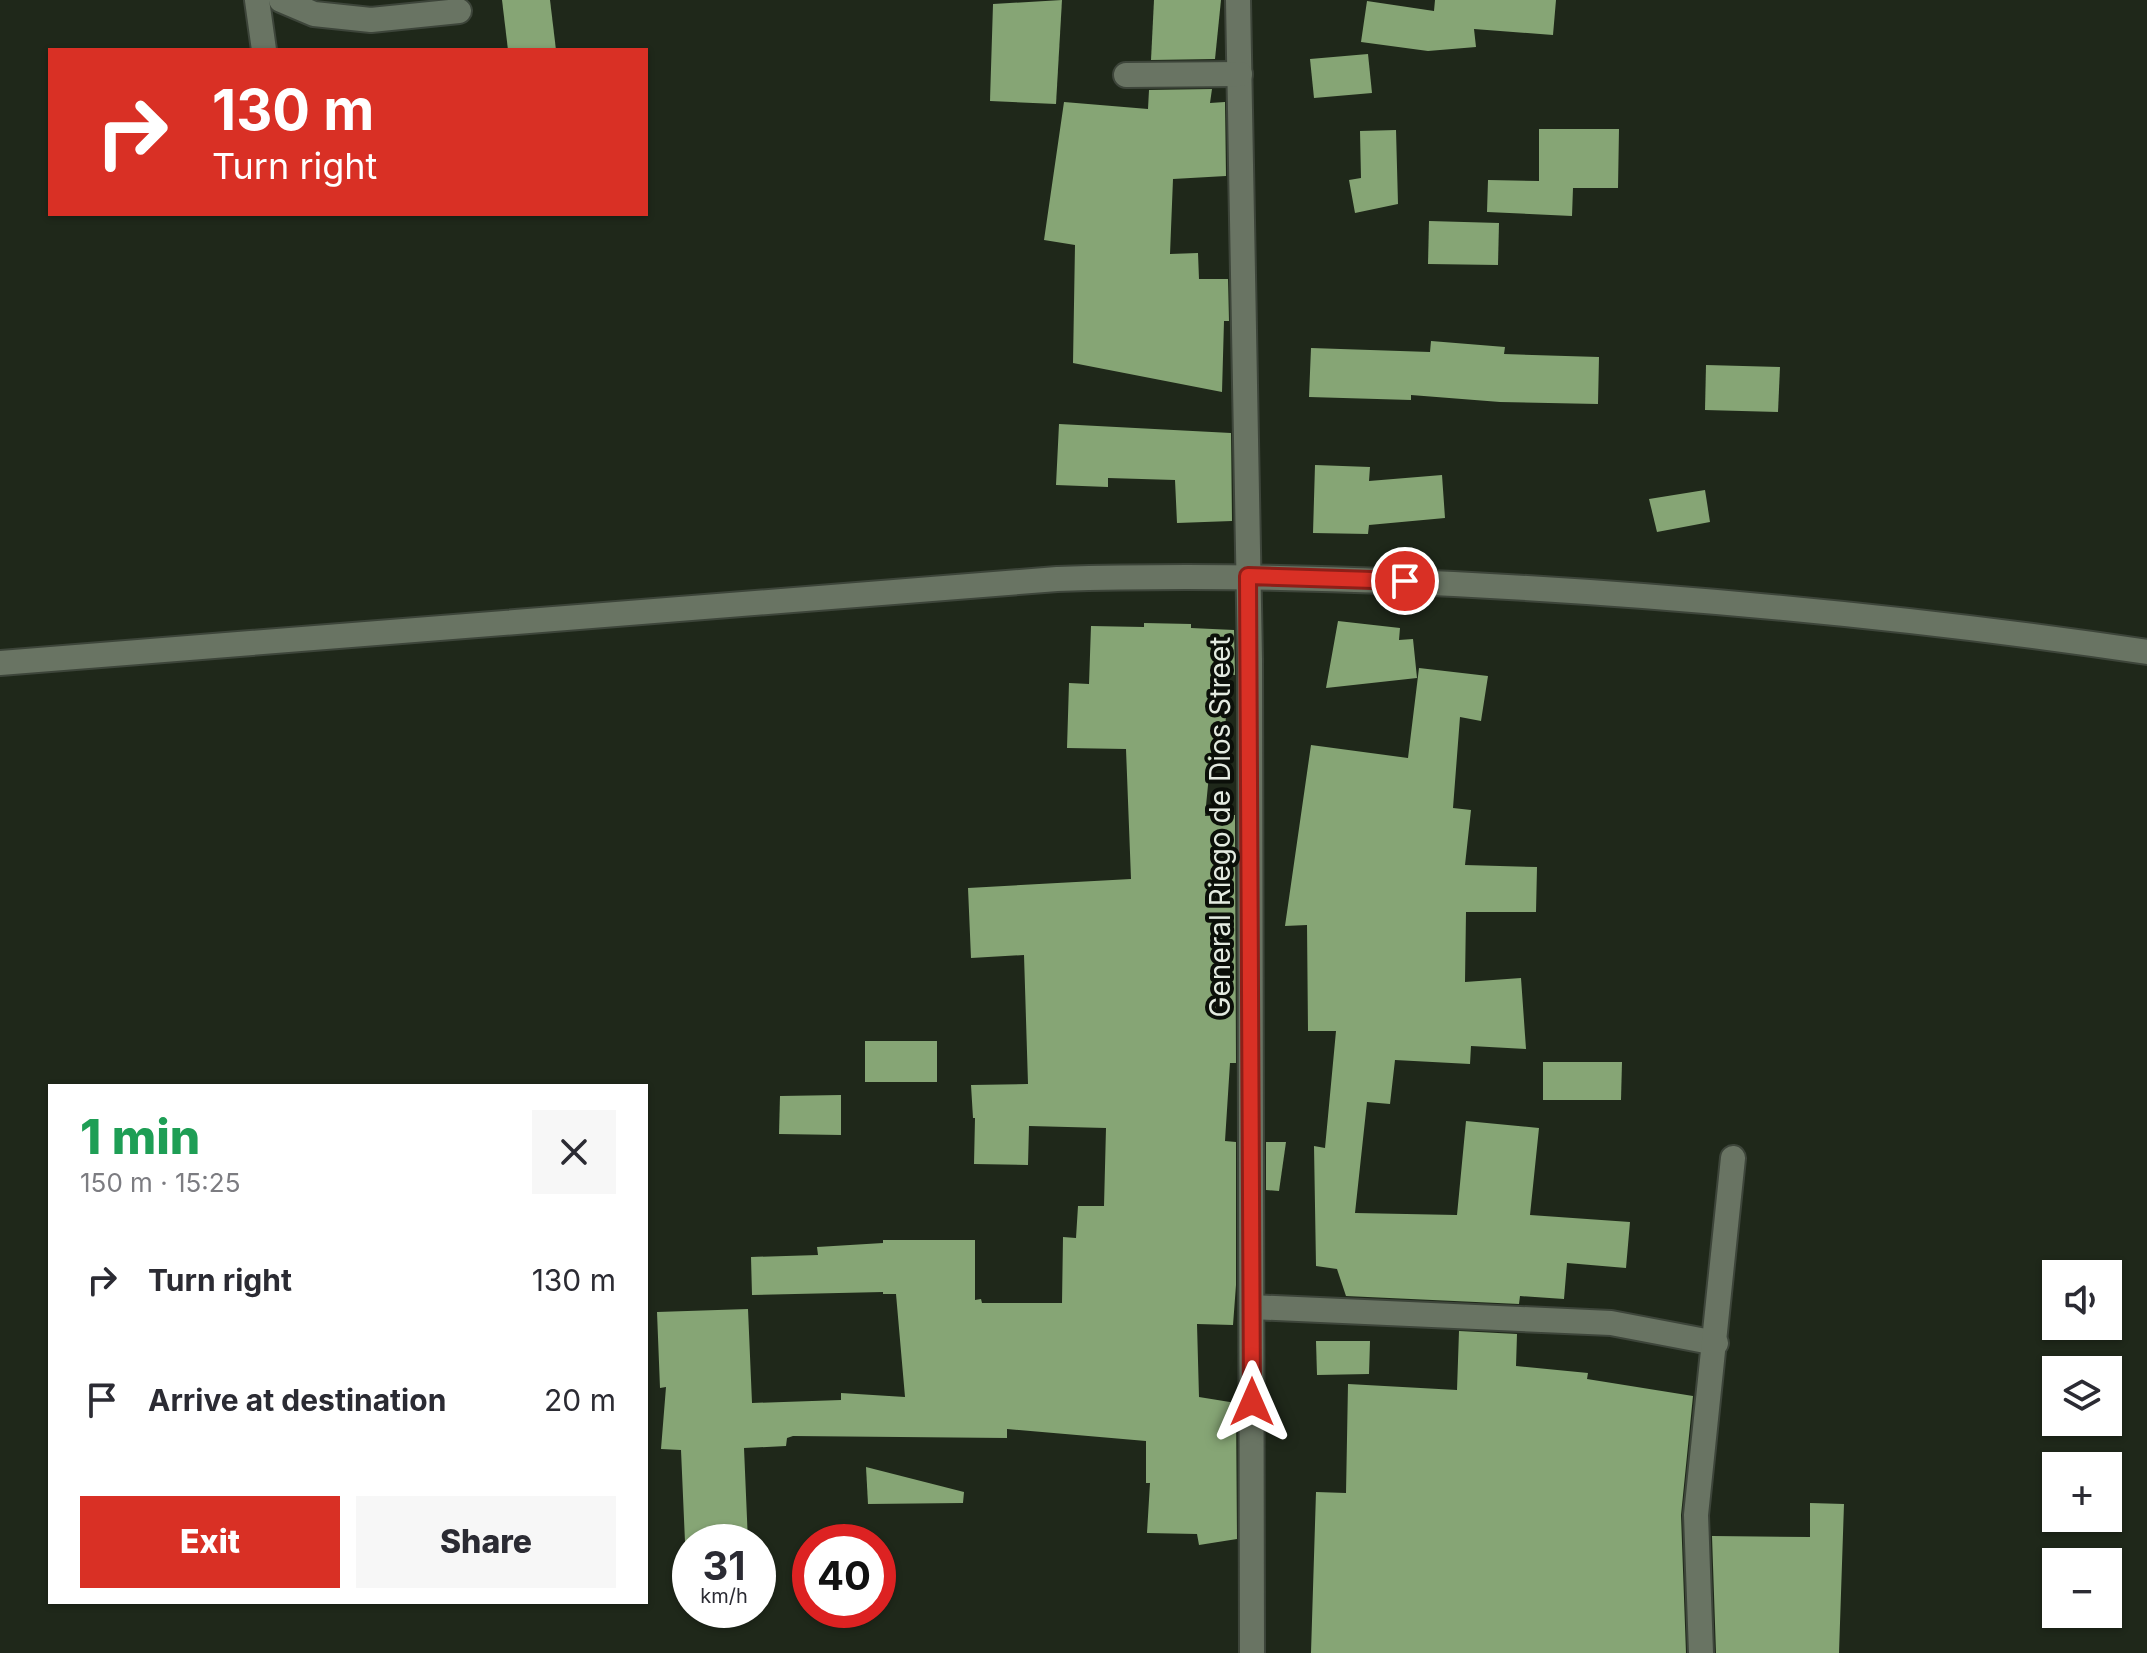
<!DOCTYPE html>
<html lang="en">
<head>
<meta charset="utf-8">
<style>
	:root { --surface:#fff; --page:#f7f7f7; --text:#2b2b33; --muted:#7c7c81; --accent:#d93025 }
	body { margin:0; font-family:Inter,sans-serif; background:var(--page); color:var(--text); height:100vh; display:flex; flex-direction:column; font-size:30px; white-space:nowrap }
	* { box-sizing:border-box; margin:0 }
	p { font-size:26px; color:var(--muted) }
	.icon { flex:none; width:44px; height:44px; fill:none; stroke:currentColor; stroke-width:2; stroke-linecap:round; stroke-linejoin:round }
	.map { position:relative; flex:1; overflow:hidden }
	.side { position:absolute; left:48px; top:1084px; width:600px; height:520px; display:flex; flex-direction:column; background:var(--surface); border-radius:0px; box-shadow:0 2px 6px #0004 }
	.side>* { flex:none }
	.top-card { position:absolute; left:48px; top:48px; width:600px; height:168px; border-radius:0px; box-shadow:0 2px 6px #0004; background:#d93025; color:#fff; overflow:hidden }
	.fabs { position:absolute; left:2042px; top:1260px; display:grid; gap:16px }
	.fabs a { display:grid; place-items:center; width:80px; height:80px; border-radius:0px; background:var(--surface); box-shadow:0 2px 6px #0004; font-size:40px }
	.speed { position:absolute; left:672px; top:1524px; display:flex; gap:16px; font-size:40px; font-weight:700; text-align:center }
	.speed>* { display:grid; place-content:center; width:104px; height:104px; border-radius:50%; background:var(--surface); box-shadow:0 2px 6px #0004; line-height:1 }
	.speed small { font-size:20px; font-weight:400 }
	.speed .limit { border:12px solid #d22; background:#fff; color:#111 }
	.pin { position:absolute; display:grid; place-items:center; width:68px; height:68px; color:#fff; margin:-34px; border:4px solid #fff; border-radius:50%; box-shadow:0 2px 8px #0007 }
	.me { position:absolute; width:88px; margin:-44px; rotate:0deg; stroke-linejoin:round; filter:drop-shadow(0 0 6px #0008) }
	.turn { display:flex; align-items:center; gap:28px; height:168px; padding:0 32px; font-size:36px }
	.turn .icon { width:104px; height:104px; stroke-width:2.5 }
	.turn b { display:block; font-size:56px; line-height:68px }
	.round { display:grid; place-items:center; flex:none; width:84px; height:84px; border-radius:0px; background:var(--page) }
	.head { display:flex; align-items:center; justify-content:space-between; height:136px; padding:0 32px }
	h1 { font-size:48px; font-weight:800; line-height:60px; color:#1e9e55 }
	.button { display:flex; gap:16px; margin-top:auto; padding:16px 32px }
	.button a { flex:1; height:92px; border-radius:0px; background:var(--accent); color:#fff; font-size:32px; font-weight:800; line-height:92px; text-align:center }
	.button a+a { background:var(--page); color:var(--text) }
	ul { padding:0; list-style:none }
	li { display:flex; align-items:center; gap:24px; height:120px; padding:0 32px }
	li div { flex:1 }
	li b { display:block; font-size:30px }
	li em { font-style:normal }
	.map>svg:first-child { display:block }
	.building { fill:#86a575 }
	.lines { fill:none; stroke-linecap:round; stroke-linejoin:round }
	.minor-casing { stroke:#3d453a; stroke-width:28 }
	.minor { stroke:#697463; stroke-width:24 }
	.route-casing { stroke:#8d1f18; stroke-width:20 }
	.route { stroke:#d93025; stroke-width:14 }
	.labels { text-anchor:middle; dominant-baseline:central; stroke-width:8; stroke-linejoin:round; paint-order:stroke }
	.street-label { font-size:28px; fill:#e3eae0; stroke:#0b0f09 }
</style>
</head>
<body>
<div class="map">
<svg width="2147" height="1653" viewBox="0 0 2147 1653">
	<rect width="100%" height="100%" fill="#1f281a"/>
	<g class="building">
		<polygon points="502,0 550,0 556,50 508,50"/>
		<polygon points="1062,0 1056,104 990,101 993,4"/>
		<polygon points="1154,0 1221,0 1215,59 1151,60"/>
		<polygon points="1435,0 1556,0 1553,35 1474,29 1476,47 1428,51 1361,42 1367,1 1434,11"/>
		<polygon points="1368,54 1372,93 1314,98 1310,59"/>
		<polygon points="1212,89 1210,103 1225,102 1226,176 1173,179 1170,254 1198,253 1199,279 1228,279 1229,321 1224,321 1222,392 1073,363 1075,245 1044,240 1064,102 1148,109 1149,90"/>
		<polygon points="1539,129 1619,129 1618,188 1573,188 1572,216 1487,212 1488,180 1539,181"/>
		<polygon points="1396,130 1398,204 1355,213 1349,180 1361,178 1360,131"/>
		<polygon points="1429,221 1499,223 1498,265 1428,264"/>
		<polygon points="1431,341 1505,347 1504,354 1599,357 1598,404 1500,402 1411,395 1411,400 1309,397 1311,348 1430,352"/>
		<polygon points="1706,365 1780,367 1778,412 1705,410"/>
		<polygon points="1059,424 1231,433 1232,521 1177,523 1175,480 1108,478 1108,487 1056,485"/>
		<polygon points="1315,465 1370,467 1369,481 1442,475 1445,518 1369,525 1368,534 1313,533"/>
		<polygon points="1705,490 1710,522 1657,532 1649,499"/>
		<polygon points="1338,621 1400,628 1399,640 1413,639 1417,678 1326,688"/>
		<polygon points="1144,623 1191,624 1191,628 1234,630 1235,675 1227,674 1225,744 1212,744 1205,816 1235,815 1236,1063 1230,1063 1225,1141 1236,1142 1236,1285 1233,1325 1197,1324 1199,1397 1236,1403 1237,1539 1199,1545 1197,1534 1147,1533 1150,1483 1146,1483 1146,1441 1007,1429 1007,1438 793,1436 787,1438 786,1446 744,1448 748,1542 685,1542 681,1450 661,1449 666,1387 660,1388 657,1312 748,1309 752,1403 841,1400 841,1393 905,1397 896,1294 883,1294 883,1292 752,1295 751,1257 818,1255 817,1247 883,1243 883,1240 975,1240 975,1300 981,1299 982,1303 1062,1303 1063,1237 1076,1238 1078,1206 1104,1206 1106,1128 1029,1126 1028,1165 974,1164 975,1118 973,1118 971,1085 1028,1084 1024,955 971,958 968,888 1131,879 1126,749 1067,748 1069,683 1089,684 1091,626 1144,627"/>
		<polygon points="1419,668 1488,676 1481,721 1460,717 1453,808 1471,810 1465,865 1537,867 1536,912 1466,912 1465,982 1521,978 1526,1049 1471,1046 1470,1064 1395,1060 1390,1104 1367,1102 1355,1213 1457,1215 1466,1121 1539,1128 1530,1215 1630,1222 1626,1268 1567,1263 1564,1299 1520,1296 1519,1304 1346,1296 1337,1269 1316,1266 1314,1146 1325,1148 1336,1031 1308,1031 1307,925 1285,926 1311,745 1408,758"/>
		<rect x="865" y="1041" width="72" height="41"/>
		<polygon points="1543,1062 1622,1062 1621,1100 1543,1100"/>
		<polygon points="841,1095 841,1135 779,1134 780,1096"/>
		<polygon points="1266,1142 1286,1142 1279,1191 1266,1190"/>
		<polygon points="1459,1331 1517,1334 1516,1366 1588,1373 1587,1379 1693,1396 1681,1515 1686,1653 1311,1653 1316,1492 1346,1493 1348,1384 1457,1390"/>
		<polygon points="1316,1341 1370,1341 1369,1374 1317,1375"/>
		<polygon points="866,1467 964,1492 963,1503 868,1504"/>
		<polygon points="1810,1503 1844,1504 1839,1653 1716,1653 1712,1536 1810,1537"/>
	</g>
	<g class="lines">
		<defs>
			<g id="minor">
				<polyline points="257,0 264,50"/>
				<polyline points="281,0 314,14 371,20 459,11"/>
				<polyline points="1238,0 1250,659 1252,1653"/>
				<polyline points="1126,75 1240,74"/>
				<path d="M0 663 1057 579C1253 573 1447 581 1643 596 1811 609 1980 627 2147 652"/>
				<polyline points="1252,1307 1611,1323 1716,1343"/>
				<polyline points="1701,1653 1696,1515 1733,1158"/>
			</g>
		</defs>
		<use href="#minor" class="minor-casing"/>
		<use href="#minor" class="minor"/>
	</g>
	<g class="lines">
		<defs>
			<polyline id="route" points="1252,1402 1248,576 1405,581"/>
		</defs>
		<use href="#route" class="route-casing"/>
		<use href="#route" class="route"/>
	</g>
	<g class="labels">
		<g class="street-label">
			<text transform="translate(1220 827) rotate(-90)">General Riego de Dios Street</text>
		</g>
	</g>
</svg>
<div class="fabs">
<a><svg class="icon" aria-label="sound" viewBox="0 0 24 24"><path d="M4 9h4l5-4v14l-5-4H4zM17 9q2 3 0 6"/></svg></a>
<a><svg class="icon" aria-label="layers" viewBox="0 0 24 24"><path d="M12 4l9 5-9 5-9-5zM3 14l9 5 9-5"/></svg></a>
<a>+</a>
<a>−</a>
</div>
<div class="speed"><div>31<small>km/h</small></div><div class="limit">40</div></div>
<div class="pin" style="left:1405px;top:581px;background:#d93025"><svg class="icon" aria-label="arrive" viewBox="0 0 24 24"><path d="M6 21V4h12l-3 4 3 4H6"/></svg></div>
<svg class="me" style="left:1252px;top:1402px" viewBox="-20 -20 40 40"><path d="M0-17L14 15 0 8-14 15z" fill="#d93025" stroke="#fff" stroke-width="4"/></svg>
<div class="top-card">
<div class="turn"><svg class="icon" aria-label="right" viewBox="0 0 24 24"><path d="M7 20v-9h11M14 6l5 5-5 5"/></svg><div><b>130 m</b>Turn right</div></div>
</div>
<section class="side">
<div class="head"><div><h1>1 min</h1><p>150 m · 15:25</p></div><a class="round"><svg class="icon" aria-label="close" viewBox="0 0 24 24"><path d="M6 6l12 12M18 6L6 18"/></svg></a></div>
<ul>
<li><svg class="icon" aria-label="right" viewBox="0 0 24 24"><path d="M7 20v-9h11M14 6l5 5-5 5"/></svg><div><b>Turn right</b></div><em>130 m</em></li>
<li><svg class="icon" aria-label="arrive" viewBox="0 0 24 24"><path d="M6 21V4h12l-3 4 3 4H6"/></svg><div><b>Arrive at destination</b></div><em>20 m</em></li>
</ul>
<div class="button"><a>Exit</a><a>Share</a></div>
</section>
</div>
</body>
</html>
